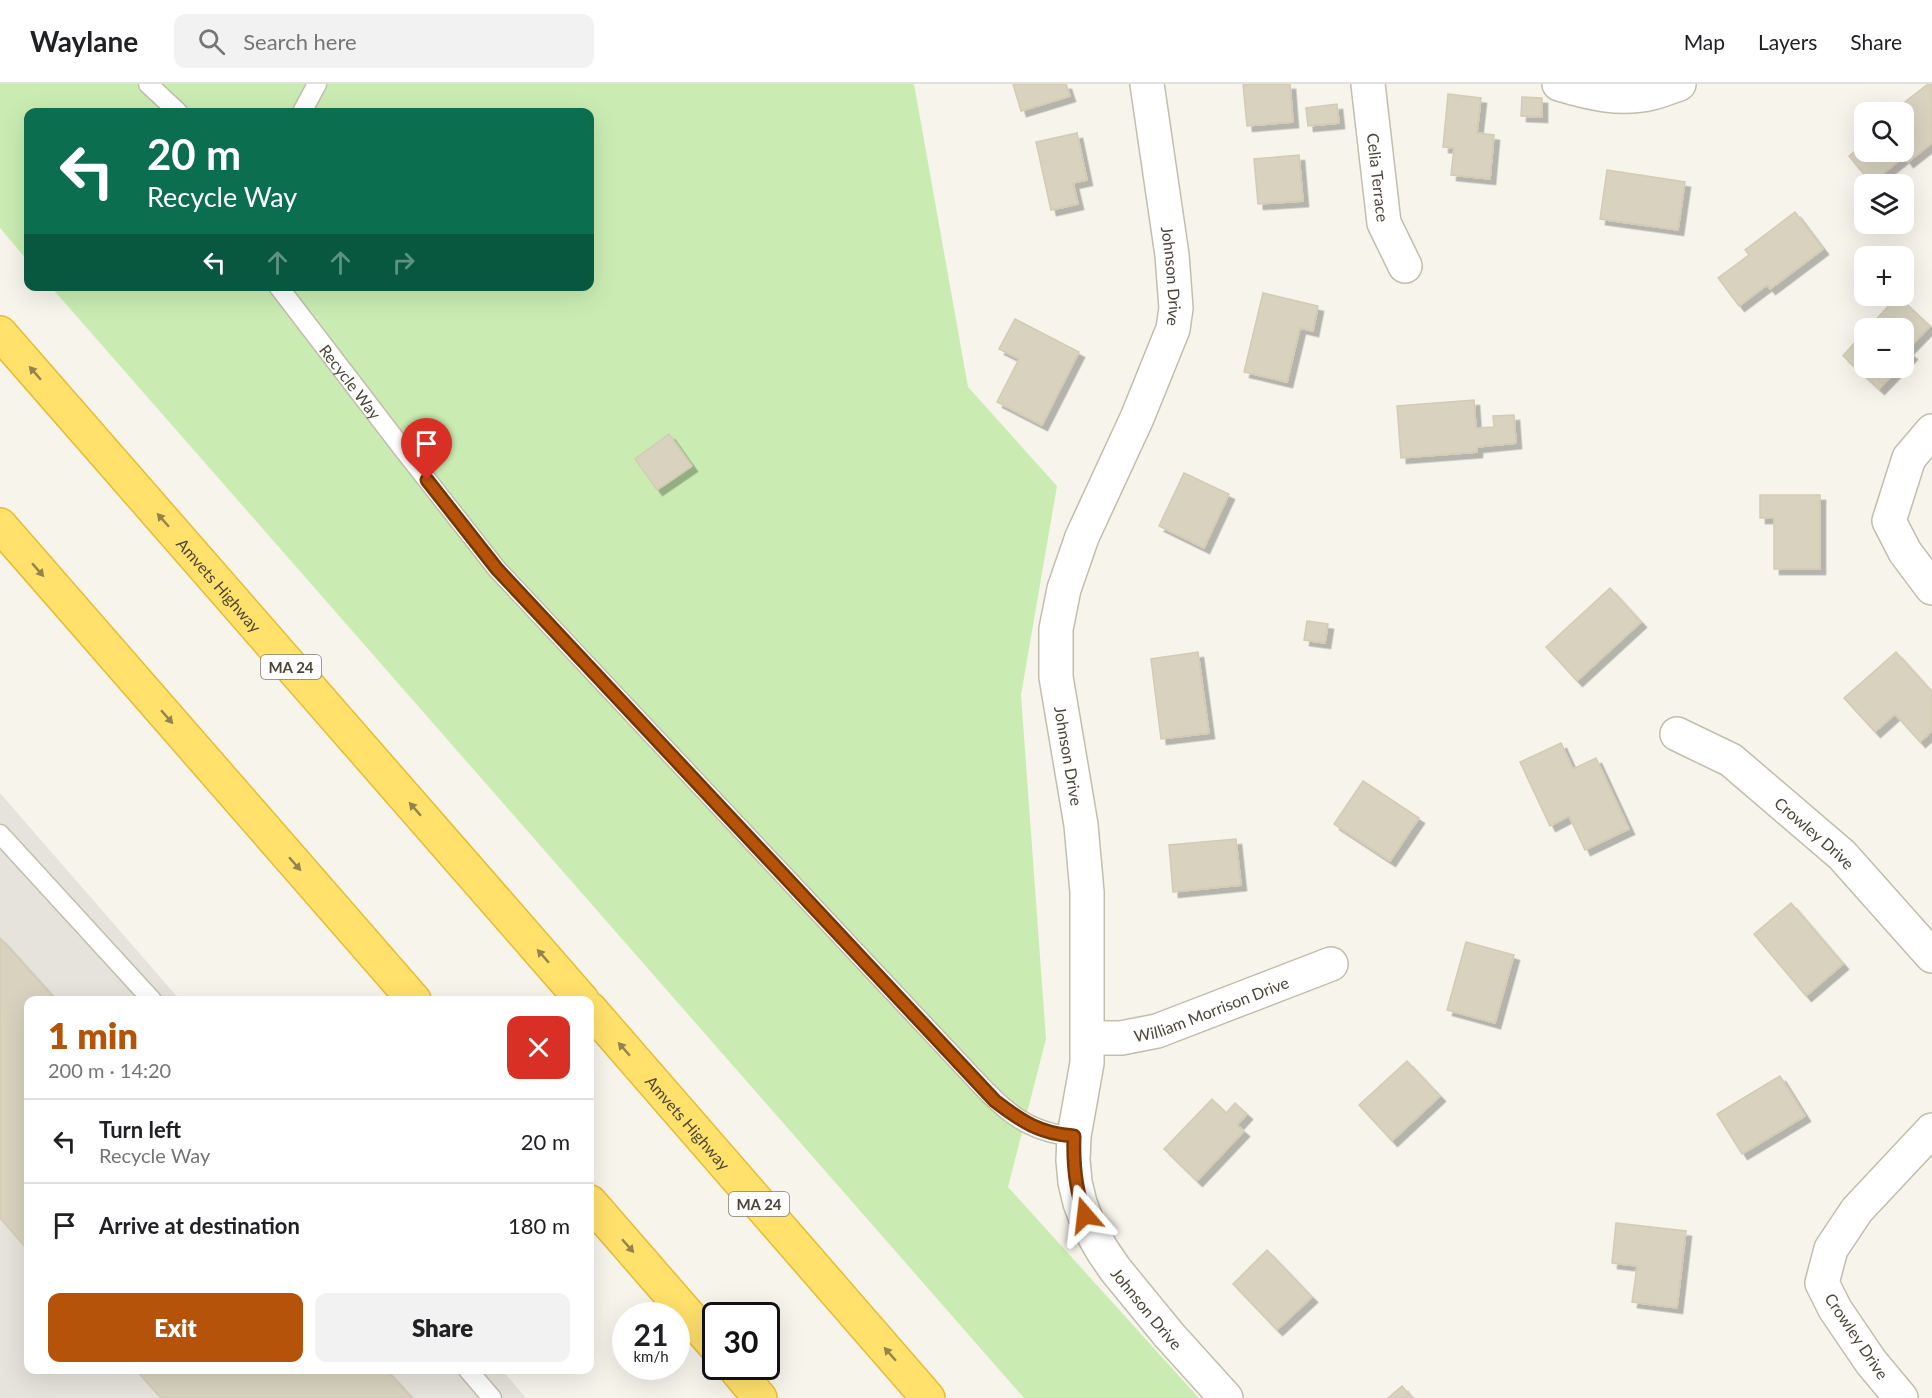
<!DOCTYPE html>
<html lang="en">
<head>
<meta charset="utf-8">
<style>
	:root { --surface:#fff; --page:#f2f2f2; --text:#202124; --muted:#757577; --line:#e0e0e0; --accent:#b45309 }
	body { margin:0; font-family:Lato,sans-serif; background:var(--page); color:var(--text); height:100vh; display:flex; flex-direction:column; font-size:22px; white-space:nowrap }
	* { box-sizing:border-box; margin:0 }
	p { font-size:20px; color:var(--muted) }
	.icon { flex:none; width:33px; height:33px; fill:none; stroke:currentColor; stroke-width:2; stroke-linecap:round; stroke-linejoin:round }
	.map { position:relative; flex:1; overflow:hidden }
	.side { position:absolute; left:24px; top:912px; width:570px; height:378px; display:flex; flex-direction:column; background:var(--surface); border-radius:12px; box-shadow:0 6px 24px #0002 }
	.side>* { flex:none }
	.guide { position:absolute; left:24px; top:24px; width:570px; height:183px; border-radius:12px; box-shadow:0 6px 24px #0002; background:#0b6e4f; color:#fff; overflow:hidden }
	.tools { position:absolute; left:1854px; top:18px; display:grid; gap:12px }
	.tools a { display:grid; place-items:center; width:60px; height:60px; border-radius:12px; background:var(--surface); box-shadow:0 6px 24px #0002; font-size:30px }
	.speed { position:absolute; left:612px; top:1218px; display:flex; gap:12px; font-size:30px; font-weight:700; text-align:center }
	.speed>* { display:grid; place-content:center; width:78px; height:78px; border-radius:50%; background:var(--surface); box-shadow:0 6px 24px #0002; line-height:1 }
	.speed small { font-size:15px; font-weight:400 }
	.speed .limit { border:3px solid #111; border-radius:9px; background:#fff; color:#111 }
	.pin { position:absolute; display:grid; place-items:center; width:51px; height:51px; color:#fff; margin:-62px -26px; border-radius:50% 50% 50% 0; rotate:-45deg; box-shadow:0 0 6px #0007 }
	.pin .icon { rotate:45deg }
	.me { position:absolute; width:66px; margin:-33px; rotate:343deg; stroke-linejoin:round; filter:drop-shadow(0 0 4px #0008) }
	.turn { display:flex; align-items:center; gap:21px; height:126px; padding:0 24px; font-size:27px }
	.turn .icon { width:78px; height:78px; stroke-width:2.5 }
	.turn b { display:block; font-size:42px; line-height:51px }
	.lanes { display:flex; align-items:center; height:57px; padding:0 24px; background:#0003; justify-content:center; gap:30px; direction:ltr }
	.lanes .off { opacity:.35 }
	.round { display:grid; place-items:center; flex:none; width:63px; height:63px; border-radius:12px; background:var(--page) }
	.summary { display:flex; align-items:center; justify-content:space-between; height:102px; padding:0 24px }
	h1 { font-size:36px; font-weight:800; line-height:45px; color:var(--accent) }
	.button { display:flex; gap:12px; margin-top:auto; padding:12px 24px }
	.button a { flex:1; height:69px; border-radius:12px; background:var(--accent); color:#fff; font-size:24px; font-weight:800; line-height:69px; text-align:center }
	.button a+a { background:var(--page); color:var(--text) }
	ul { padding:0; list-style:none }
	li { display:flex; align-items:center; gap:18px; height:84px; padding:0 24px; border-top:2px solid var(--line) }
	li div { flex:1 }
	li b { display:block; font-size:22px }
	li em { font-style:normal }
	header { display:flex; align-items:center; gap:36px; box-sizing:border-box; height:84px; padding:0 30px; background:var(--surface); border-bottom:2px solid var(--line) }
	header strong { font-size:28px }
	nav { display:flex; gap:33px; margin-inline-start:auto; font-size:21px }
	.search { width:420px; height:54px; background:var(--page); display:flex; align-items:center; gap:15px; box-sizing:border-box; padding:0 21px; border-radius:12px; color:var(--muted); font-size:22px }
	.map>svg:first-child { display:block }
	.industrial { fill:#e6e3dc }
	.green { fill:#caecb2 }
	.building { fill:#d8d2bf; stroke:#d4cbb2; stroke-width:1.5; filter:url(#shadow) }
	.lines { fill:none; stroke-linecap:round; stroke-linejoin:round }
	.lane-casing { stroke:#c2beac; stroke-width:21 }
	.street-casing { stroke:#c2beac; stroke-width:36 }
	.highway-casing { stroke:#e7bc34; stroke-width:36 }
	.lane { stroke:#fff; stroke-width:18 }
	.street { stroke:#fff; stroke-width:33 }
	.highway { stroke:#ffe16c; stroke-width:33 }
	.oneway { fill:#93844d }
	.route-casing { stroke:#753606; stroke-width:15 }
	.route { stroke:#b45309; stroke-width:10 }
	.labels { text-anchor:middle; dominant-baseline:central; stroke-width:4.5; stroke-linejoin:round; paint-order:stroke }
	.shield { fill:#fff; stroke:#817e74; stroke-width:1.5 }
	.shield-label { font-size:15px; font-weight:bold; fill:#4b4638 }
	.street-label { font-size:16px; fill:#4b4638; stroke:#fff }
</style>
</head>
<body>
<header>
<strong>Waylane</strong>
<div class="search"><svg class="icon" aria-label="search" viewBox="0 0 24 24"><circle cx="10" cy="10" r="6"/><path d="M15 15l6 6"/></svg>Search here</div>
<nav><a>Map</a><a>Layers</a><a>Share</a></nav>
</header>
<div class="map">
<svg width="1932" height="1314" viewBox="0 0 1932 1314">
	<defs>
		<filter id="shadow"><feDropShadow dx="5.5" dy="5.5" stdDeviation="0" flood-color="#0004"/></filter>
	</defs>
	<rect width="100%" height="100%" fill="#f6f4eb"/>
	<polygon class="industrial" points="0,709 180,916 28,916 28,1286 502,1286 526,1314 0,1314"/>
	<polygon class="green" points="0,0 914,0 968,303 1057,402 1021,611 1046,955 1008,1103 1199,1314 1024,1314 51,203 590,202 590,28 28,28 28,177 0,144"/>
	<g class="building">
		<polygon points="1013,0 1066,0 1070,12 1021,27"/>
		<polygon points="1243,0 1290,0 1293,38 1247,42"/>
		<polygon points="1928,0 1932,0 1932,59 1908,78 1904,73 1871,99 1849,72 1864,60 1864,68 1904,68 1904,28 1892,28"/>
		<polygon points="1448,10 1481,14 1477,49 1494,51 1490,95 1451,91 1454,64 1443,63"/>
		<polygon points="1522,13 1542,14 1542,33 1521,32"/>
		<polygon points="1337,20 1339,39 1308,42 1306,24"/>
		<polygon points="1077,49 1087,96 1073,99 1078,120 1051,126 1036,58"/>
		<polygon points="1299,71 1303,117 1258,120 1254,75"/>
		<polygon points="1607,86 1685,98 1678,146 1600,135"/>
		<polygon points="1795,128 1823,165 1770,205 1767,201 1739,222 1718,194 1749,171 1745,166"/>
		<polygon points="1263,209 1318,222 1313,247 1300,244 1287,298 1244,288"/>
		<polygon points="1898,212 1930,242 1907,266 1912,270 1904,279 1904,244 1868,244"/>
		<polygon points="1015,235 1079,268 1042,341 997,318 1019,275 999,265"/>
		<polygon points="1864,248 1864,284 1899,284 1879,305 1843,272"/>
		<polygon points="1474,316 1476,344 1494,343 1493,332 1514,331 1516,359 1477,363 1477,368 1401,374 1397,322"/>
		<polygon points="669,350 692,382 657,406 635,375"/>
		<polygon points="1184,389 1229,410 1204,464 1159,442"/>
		<polygon points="1760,411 1820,411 1820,485 1774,485 1774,434 1760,434"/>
		<polygon points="1610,504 1641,538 1577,597 1546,563"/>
		<polygon points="1307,537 1328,540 1325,559 1304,556"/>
		<polygon points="1198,568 1209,649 1161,655 1151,575"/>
		<polygon points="1896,568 1932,608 1932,647 1920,658 1895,630 1875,648 1844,614"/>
		<polygon points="1561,659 1573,685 1596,674 1629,745 1585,766 1569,732 1550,742 1520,678"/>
		<polygon points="1363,697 1419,734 1390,777 1334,740"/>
		<polygon points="1236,755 1241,801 1173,808 1169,761"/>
		<polygon points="1791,819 1843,880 1806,912 1754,850"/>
		<polygon points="0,854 56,916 28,916 28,1166 0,1134"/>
		<polygon points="1466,858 1514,871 1495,939 1447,926"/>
		<polygon points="1407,977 1440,1012 1392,1057 1359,1021"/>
		<polygon points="1780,992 1805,1032 1742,1070 1717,1030"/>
		<polygon points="1212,1015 1226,1029 1235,1019 1247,1030 1237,1041 1244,1047 1197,1097 1164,1065"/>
		<polygon points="1616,1139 1686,1147 1677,1224 1632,1218 1637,1182 1612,1179"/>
		<polygon points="1267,1166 1312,1213 1277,1246 1233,1200"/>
		<polygon points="136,1286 386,1286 412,1314 161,1314"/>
		<polygon points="1402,1302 1412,1314 1388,1314"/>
	</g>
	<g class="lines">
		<defs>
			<g id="lane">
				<polyline points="148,0 178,28"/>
				<polyline points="302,28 317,0"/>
				<path id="s1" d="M278 202 399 360 497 485 973 993C1002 1025 1029 1050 1074 1052"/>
				<polyline points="0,750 152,916"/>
				<polyline points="468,1286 492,1314"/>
			</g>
			<g id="street">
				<path id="s2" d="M1147 0 1172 171 1176 224 1173 245 1137 334 1082 453 1064 505 1056 545V593L1081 741 1087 808V979L1074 1052 1073 1076 1075 1098 1080 1119 1089 1143 1102 1166 1115 1185 1169 1251 1226 1314"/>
				<path id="s3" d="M1368 0 1384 139 1405 182"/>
				<path d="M1559 0C1589 9 1620 17 1652 9 1661 7 1670 3 1679 0"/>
				<polyline points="1932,347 1909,374 1889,437 1905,468 1932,504"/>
				<path id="s4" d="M1677 650 1731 676 1842 771 1932 872"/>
				<path id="s5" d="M1088 954H1121L1157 947 1331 880"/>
				<polyline points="1901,1314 1871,1278 1835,1225 1822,1199 1831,1165 1857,1126 1932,1046"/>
			</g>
			<g id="highway">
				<path id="s6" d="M0 249 582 916"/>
				<polyline points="0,441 414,916"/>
				<path id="s7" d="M590 925 928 1314"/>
				<polyline points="590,1118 716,1263"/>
				<polyline points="733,1282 760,1314"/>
			</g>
		</defs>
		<use href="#lane" class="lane-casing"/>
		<use href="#street" class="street-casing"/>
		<use href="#highway" class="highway-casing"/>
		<use href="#lane" class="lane"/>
		<use href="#street" class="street"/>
		<use href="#highway" class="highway"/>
	</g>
	<defs><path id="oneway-solid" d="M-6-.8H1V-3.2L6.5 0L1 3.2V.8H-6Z" transform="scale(1.5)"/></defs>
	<g class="oneway">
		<use href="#oneway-solid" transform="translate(35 289) rotate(-131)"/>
		<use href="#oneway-solid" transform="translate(163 436) rotate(-131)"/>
		<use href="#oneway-solid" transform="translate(38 486) rotate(49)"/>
		<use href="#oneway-solid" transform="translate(167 633) rotate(49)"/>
		<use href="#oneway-solid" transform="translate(415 725) rotate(-131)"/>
		<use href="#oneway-solid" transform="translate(295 780) rotate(49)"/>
		<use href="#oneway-solid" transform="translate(543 872) rotate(-131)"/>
		<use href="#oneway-solid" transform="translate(624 965) rotate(-131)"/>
		<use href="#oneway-solid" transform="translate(628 1162) rotate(49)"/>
		<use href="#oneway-solid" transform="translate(890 1270) rotate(-131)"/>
	</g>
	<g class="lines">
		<defs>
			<path id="route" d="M427 396 497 485 995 1017C1021 1037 1040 1050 1074 1052 1073 1080 1075 1105 1085 1131"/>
		</defs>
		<use href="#route" class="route-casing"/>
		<use href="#route" class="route"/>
	</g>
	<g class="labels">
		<g class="shield">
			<rect x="261" y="571" width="60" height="24" rx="4.5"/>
			<rect x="729" y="1108" width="60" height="24" rx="4.5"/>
		</g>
		<g class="shield-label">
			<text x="291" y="583">MA 24</text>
			<text x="759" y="1120">MA 24</text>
		</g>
		<g class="street-label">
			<text stroke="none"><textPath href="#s3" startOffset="94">Celia Terrace</textPath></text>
			<text stroke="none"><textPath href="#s2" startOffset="194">Johnson Drive</textPath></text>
			<text stroke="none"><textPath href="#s1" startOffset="120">Recycle Way</textPath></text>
			<text stroke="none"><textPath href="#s6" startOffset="334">Amvets Highway</textPath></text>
			<text stroke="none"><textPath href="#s2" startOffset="698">Johnson Drive</textPath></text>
			<text stroke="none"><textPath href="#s4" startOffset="171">Crowley Drive</textPath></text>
			<text stroke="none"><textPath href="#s5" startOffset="128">William Morrison Drive</textPath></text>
			<text stroke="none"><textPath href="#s7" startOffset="150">Amvets Highway</textPath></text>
			<text stroke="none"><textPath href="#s2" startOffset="1274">Johnson Drive</textPath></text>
			<text transform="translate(1857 1252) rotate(56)">Crowley Drive</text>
		</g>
	</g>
</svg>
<div class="tools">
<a><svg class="icon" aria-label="search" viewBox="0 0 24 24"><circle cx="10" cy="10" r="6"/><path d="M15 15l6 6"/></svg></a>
<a><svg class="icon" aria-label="layers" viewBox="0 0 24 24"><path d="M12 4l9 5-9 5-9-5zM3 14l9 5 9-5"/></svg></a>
<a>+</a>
<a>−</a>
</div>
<div class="speed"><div>21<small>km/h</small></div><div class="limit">30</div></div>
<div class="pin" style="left:427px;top:396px;background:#d93025"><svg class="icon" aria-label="arrive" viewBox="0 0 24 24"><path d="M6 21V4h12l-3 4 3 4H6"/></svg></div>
<svg class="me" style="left:1085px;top:1131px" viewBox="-20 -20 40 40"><path d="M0-17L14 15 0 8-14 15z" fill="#b45309" stroke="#fff" stroke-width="4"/></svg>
<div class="guide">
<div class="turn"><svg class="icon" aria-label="left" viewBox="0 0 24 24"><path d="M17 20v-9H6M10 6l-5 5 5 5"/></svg><div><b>20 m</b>Recycle Way</div></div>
<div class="lanes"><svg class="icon" aria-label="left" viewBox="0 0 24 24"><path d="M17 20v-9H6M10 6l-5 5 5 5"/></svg><svg class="icon off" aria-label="ahead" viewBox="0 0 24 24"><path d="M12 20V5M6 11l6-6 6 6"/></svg><svg class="icon off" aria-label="ahead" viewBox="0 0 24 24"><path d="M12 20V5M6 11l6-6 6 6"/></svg><svg class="icon off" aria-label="right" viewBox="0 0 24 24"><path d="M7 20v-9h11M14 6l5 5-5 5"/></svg></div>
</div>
<section class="side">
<div class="summary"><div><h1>1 min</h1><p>200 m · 14:20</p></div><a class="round" style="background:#d93025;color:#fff"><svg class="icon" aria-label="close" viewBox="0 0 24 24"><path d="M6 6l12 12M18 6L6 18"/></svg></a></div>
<ul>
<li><svg class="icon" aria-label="left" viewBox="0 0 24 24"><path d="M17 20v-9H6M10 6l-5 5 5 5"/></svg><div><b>Turn left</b><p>Recycle Way</p></div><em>20 m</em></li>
<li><svg class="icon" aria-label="arrive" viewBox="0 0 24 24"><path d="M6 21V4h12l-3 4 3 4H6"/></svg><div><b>Arrive at destination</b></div><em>180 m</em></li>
</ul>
<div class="button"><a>Exit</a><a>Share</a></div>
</section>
</div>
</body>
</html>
